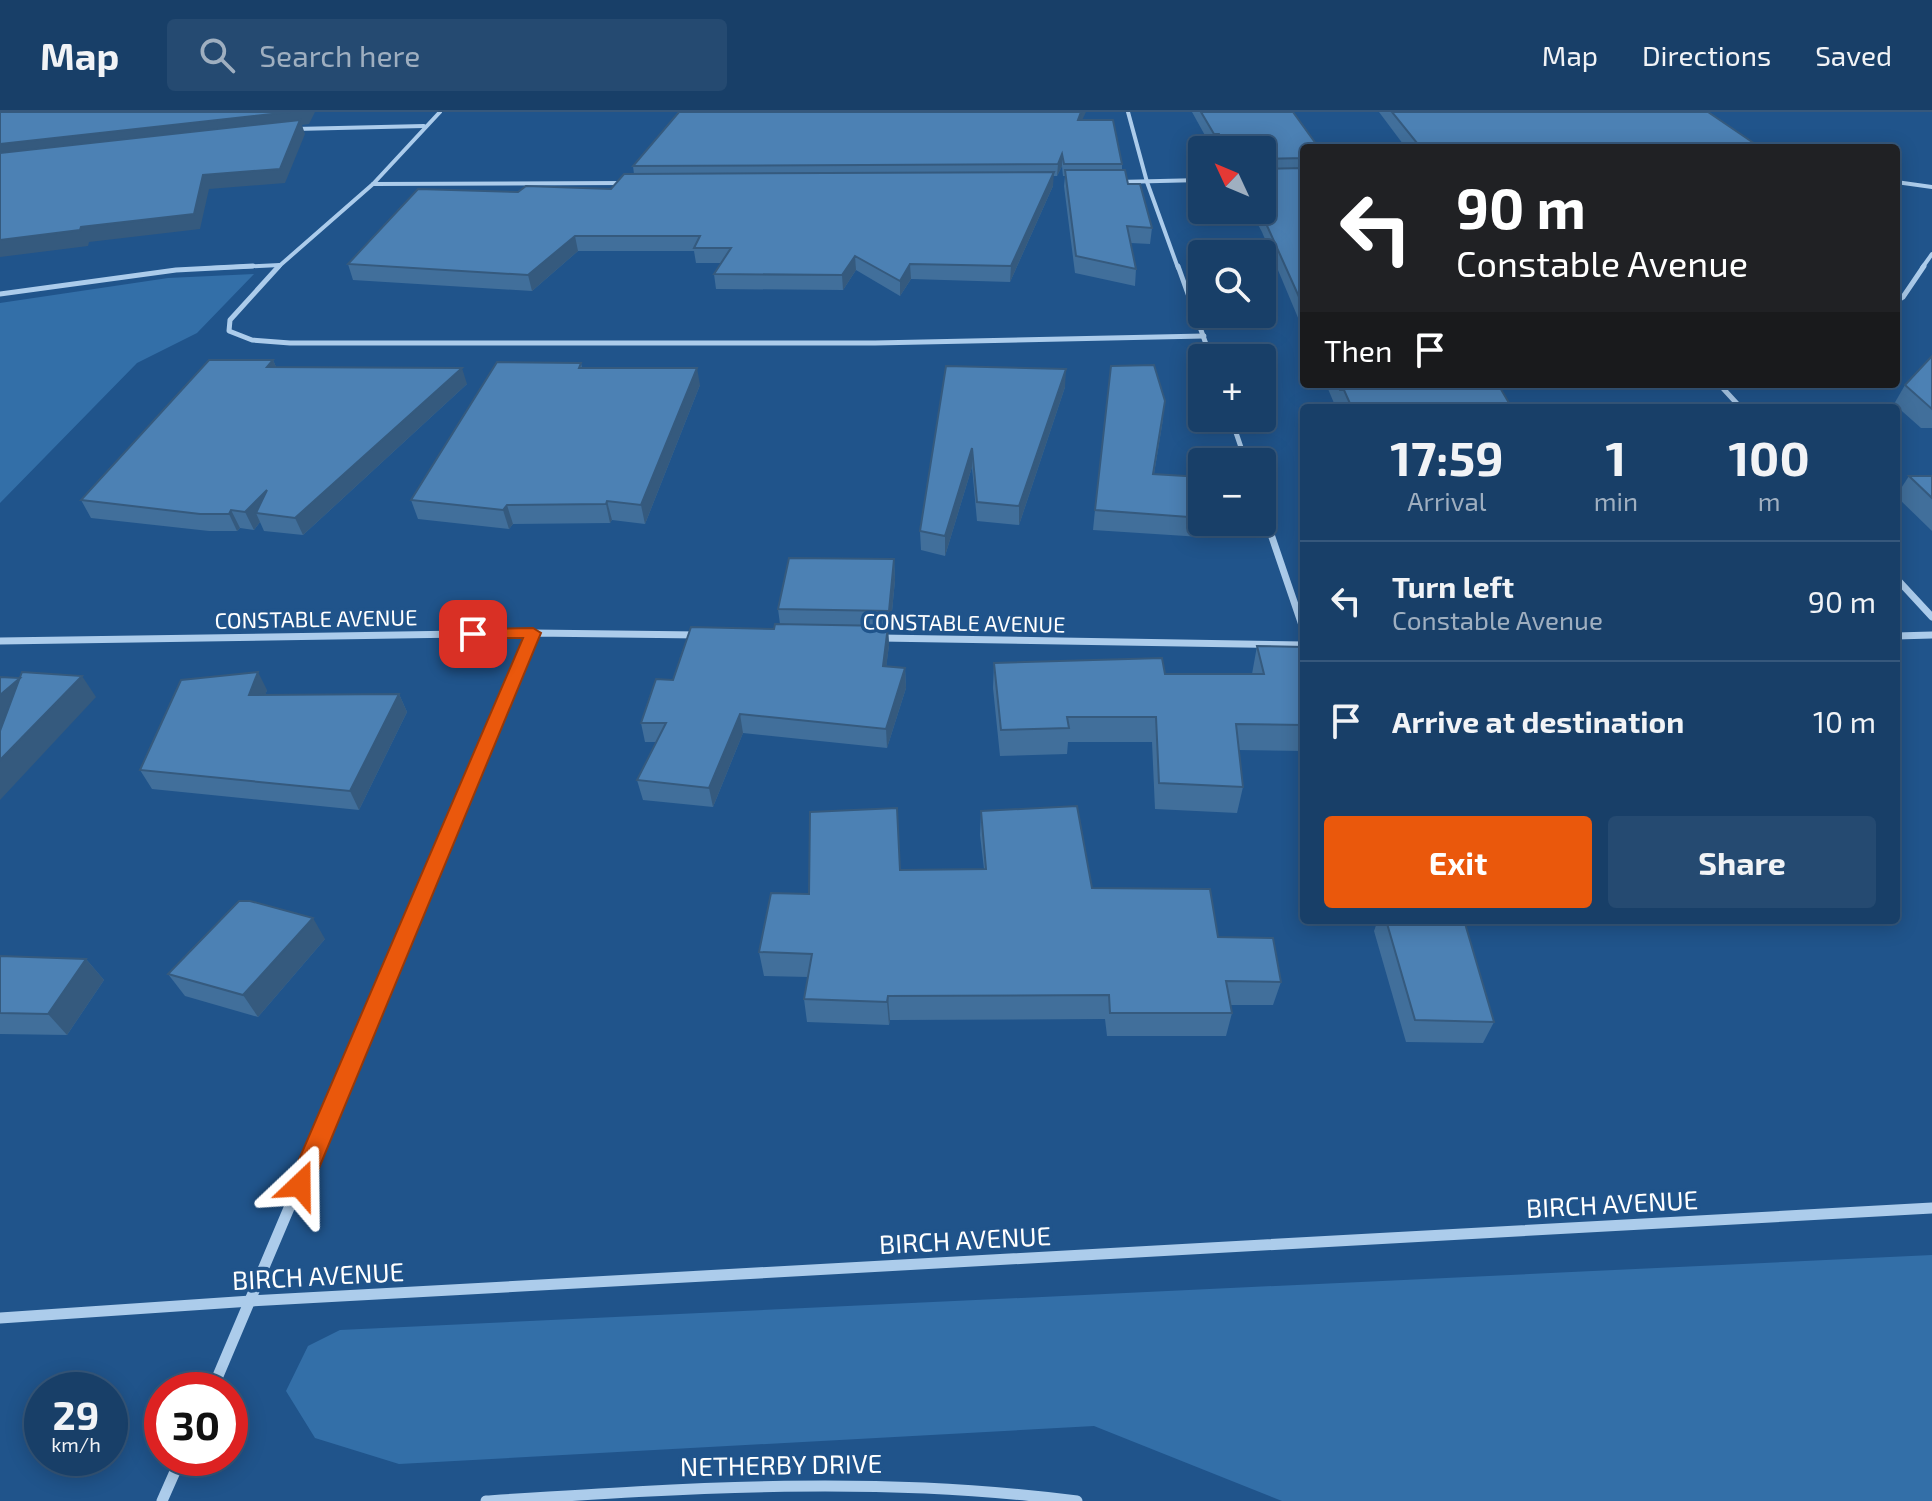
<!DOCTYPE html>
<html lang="en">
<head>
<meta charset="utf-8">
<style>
	:root { --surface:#183f68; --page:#254a71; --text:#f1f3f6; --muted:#9fafc0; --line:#36587c; --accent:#ea580c }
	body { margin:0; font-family:"Exo 2",sans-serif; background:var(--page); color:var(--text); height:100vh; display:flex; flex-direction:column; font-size:30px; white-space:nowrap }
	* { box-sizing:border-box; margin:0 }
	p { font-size:26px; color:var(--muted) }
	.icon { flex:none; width:44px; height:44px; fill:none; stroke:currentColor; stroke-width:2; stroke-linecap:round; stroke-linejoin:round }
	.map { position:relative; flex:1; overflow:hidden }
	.panel { position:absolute; left:1300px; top:292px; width:600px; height:520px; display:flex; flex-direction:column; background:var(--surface); border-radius:8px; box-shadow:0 4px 20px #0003,0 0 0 2px var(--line) }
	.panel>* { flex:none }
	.guide { position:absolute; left:1300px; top:32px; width:600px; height:244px; border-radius:8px; box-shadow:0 4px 20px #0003,0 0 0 2px var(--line); background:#202124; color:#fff; overflow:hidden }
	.needle { width:52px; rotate:314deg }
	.fabs { position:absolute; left:1188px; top:24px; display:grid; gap:16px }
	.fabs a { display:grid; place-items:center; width:88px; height:88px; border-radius:8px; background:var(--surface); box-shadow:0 4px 20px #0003,0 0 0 2px var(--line); font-size:40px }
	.speed { position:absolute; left:24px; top:1260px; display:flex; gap:16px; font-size:40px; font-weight:700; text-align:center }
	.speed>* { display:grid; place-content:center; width:104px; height:104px; border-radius:50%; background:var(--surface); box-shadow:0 4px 20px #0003,0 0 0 2px var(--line); line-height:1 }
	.speed small { font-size:20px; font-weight:400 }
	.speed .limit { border:12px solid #d22; background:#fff; color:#111 }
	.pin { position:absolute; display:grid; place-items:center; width:68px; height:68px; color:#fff; margin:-34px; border-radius:16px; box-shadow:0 4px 12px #0006 }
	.me { position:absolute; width:88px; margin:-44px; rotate:23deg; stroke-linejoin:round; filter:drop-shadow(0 0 6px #0008) }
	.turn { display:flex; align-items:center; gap:28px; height:168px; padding:0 24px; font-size:36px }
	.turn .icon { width:104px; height:104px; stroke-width:2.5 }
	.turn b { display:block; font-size:56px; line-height:68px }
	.then { display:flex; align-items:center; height:76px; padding:0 24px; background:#0003; gap:16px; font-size:30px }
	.eta { display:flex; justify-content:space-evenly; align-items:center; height:136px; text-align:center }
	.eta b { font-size:48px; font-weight:700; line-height:56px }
	.action { display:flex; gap:16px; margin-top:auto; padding:16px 24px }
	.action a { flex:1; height:92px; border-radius:8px; background:var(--accent); color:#fff; font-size:32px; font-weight:700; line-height:92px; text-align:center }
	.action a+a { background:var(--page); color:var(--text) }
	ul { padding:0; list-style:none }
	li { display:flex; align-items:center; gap:24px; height:120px; padding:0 24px; border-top:2px solid var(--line) }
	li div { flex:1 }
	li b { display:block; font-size:30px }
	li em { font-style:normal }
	header { display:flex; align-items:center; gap:48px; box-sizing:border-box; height:112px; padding:0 40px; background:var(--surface); border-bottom:2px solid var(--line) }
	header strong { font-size:38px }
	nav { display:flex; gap:44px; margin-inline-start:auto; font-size:28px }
	.search { width:560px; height:72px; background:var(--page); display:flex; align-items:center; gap:20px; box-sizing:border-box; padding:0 28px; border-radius:8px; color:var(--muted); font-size:30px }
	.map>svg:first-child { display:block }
	.green { fill:#336fa8 }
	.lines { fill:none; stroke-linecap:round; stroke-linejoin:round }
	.street-far4 { stroke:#accceb; stroke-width:4 }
	.street-far3 { stroke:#accceb; stroke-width:5 }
	.street-far2 { stroke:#accceb; stroke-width:7 }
	.street-far1 { stroke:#accceb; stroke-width:9 }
	.street { stroke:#accceb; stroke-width:11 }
	.wall { fill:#416f9b }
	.shaded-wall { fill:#355a7e }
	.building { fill:#4c81b4; stroke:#355a7e; stroke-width:2 }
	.route { fill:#ea580c; stroke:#983908; stroke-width:2 }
	.labels { text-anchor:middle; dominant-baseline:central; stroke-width:7; stroke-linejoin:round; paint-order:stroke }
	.street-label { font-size:22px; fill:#fff; stroke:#20548b }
	.near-street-label { font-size:26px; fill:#fff; stroke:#20548b }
</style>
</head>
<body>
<header>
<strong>Map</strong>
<div class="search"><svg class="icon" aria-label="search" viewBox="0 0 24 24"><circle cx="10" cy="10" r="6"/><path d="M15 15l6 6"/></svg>Search here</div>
<nav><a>Map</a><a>Directions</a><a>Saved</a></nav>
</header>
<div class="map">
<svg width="1932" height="1389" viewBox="0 0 1932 1389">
	<rect width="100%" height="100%" fill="#20548b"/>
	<g class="green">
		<polygon points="254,162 197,221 137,251 0,391 0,191 168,166"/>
		<polygon points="1932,1143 1932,1389 1282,1389 1094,1314 399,1352 315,1326 286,1279 308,1234 340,1218"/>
	</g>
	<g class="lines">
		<g class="street-far4">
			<polyline points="1128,0 1147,70 1178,156"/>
			<polyline points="295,17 424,14"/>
			<polyline points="1118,70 1202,68"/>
			<polyline points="1896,70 1932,75"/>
			<polyline points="373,72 624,71"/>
			<polyline points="211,156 280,153"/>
			<polyline points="277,156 373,72 440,0"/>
			<polyline points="1922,156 1932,142"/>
		</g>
		<g class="street-far3">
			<polyline points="279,154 230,208 229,219 252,228 290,231 875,231 1204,224"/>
			<polyline points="1178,154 1211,246"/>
			<polyline points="0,182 176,158 253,154"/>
			<polyline points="1896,189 1903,185 1924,154"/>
			<polyline points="1719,272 1741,296"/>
			<polyline points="1231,306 1246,350"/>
		</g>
		<g class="street-far2">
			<polyline points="1262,396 1304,519"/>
			<polyline points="1896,466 1932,505"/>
			<polyline points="1896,524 1932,523"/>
			<polyline points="881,526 1304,533"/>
			<polyline points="0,529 533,521 699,523"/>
			<polyline points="492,617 533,521"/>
		</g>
		<polyline class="street-far1" points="349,954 493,615"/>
		<g class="street">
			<polyline points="0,1206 251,1189 1932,1096"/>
			<polyline points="212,1278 350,952"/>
			<polyline points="162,1389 181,1346"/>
			<path d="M486 1389C685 1376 878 1363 1077 1389"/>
		</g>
	</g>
	<g class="wall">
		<polygon points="1192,0 1293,0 1304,36 1304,220 1262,120 1250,98 1262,98 1262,38 1218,38 1217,36 1212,36"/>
		<polygon points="1379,0 1708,0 1761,36 1406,36"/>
		<polygon points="1082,8 1122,52 1122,58 1128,72 1152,116 1150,132 1131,131 1136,157 1135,174 1075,161 1064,74 1065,64 1063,64 1062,54 1057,64 1053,64 1053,74 1010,170 911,167 900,184 856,158 843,178 716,177 714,162 721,151 696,151 694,139 578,139 532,179 353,168 348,152 611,77 634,62 633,54"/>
		<polygon points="1932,244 1932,316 1921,316 1894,292 1905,273"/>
		<polygon points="273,248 276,255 467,272 303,423 264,419 260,410 254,418 240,416 237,419 209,419 91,406 81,388"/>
		<polygon points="581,251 582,256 700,273 645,412 612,408 610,411 513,412 509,417 418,407 411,388"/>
		<polygon points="946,254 1065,275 1019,413 977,409 972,355 945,444 921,438 920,419"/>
		<polygon points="1326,272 1439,272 1440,274 1512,296 1336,296"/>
		<polygon points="1163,307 1154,362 1202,365 1202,410 1204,410 1201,425 1093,418 1095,398"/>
		<polygon points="1909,364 1932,364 1932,419 1896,384"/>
		<polygon points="894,447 895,468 890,520 888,520 889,533 886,555 905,556 906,576 887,636 743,621 713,695 643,688 637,668 656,630 645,630 641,611 673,568 774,517 780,512 778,497"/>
		<polygon points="1257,534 1304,535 1304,639 1238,638 1243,675 1237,701 1155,697 1152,630 1068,630 1067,642 1000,644 993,576 994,551 1165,562 1252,562"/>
		<polygon points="267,578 265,583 399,582 407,600 359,698 152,677 140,658"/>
		<polygon points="981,699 1092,776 1218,825 1281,870 1273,893 1230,893 1232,901 1226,924 1107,924 1105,907 890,908 889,913 807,910 804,887 808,865 764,864 759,840 809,782 901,758 984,757 980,723"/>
		<polygon points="1378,808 1464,808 1494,910 1483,931 1406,930 1374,819"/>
		<polygon points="325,827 258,905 185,884 168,862"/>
		<polygon points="0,844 86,847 104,868 67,923 0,922"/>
	</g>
	<g class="shaded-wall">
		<polygon points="290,0 315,0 309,12 302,13 305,22 285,71 209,77 200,117 89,130 88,134 0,145 0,32"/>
		<polygon points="1081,0 1086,0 1077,19 1078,8"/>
		<polygon points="1062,42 1062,54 1057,64 1058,52"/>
		<polygon points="1054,60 1053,74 1010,170 1011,154"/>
		<polygon points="575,124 578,139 532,179 528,163"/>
		<polygon points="855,144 856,158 843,178 842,163"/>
		<polygon points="910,152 911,167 900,184 900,169"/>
		<polygon points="273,248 280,264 267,255"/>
		<polygon points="462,256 467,272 303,423 295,406"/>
		<polygon points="697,256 700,273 645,412 641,393"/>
		<polygon points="1066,257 1065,275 1019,413 1019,394"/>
		<polygon points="972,336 972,355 945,444 945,424"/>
		<polygon points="267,378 256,401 260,410 254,418 245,400"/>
		<polygon points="607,389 612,408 610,411 606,392"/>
		<polygon points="507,393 513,412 509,417 503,398"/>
		<polygon points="231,398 240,416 237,419 229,402"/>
		<polygon points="894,447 895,468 890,520 889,499"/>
		<polygon points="888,514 889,533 884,574 883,554"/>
		<polygon points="905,556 906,576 887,636 886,617"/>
		<polygon points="258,560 267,578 259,601 249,583"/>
		<polygon points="82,564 96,585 0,688 0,648"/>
		<polygon points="20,566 0,620 0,583"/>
		<polygon points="399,582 407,600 359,698 350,679"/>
		<polygon points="740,602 743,621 713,695 709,676"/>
		<polygon points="313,806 325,827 258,905 243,883"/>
		<polygon points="86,847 104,868 67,923 48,902"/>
		<polygon points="888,884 890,908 889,913 887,890"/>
	</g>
	<g class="building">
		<polygon points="0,0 290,0 0,32"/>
		<polygon points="679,0 1081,0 1078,8 1113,8 1122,52 1064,52 1062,42 1058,52 633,54"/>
		<polygon points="1201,0 1293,0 1319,36 1304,36 1304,46 1264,47 1262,49 1262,38 1228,38 1219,22 1214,22"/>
		<polygon points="1392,0 1708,0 1761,36 1421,36"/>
		<polygon points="300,8 280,57 203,63 194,102 81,115 80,118 0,128 0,41"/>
		<polygon points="1262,55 1264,57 1304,56 1304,196 1260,98 1262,98"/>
		<polygon points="1065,58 1125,58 1128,72 1140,72 1152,116 1127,114 1136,157 1076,144"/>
		<polygon points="1054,60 1011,154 910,152 900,169 855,144 842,163 714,162 731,136 694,136 700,124 575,124 528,163 348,152 418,77 518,80 526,74 611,77 624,62"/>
		<polygon points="1932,244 1932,297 1905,273"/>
		<polygon points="209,248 273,248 267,255 462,256 295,406 256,401 267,378 245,400 231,398 229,402 200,402 81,388"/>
		<polygon points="497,250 581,251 579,256 697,256 641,393 607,389 606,392 507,393 503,398 411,388"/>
		<polygon points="1154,253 1165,289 1153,362 1202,365 1202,406 1095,398 1111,254"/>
		<polygon points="946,254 1066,257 1019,394 977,390 972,336 945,424 920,419"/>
		<polygon points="1337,272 1439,272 1440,274 1499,274 1512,296 1352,296 1344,278 1340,278"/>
		<polygon points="1909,364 1932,364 1932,386"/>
		<polygon points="789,446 894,447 889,499 778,497"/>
		<polygon points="775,512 888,514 883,554 905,556 886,617 740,602 709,676 637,668 666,611 641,611 656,567 673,568 691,515 774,517"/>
		<polygon points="1257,534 1304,535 1304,613 1236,612 1243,675 1159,671 1156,605 1067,605 1069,616 1001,618 994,551 1162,546 1165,562 1264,562"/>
		<polygon points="22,560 82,564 0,648 0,619"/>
		<polygon points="258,560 249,583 399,582 350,679 140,658 181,568"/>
		<polygon points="0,565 20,566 0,583"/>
		<polygon points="1077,694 1092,776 1210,777 1218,825 1273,826 1281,870 1226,869 1232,901 1110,901 1109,883 888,884 887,890 804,887 812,842 759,840 771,781 809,782 810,700 897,696 900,758 986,757 981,699"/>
		<polygon points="239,789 250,789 313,806 243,883 168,862"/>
		<polygon points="1386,808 1464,808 1494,910 1415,908"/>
		<polygon points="0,844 86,847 48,902 0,901"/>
	</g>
	<polygon class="route" points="533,516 541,521 312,1073 309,1080 300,1084 292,1080 288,1073 523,526 473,526 465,522 473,517"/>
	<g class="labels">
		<g class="street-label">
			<text transform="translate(316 506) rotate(-1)">CONSTABLE AVENUE</text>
			<text transform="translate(964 510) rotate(1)">CONSTABLE AVENUE</text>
		</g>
		<g class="near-street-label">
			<text transform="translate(1612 1091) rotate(-3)">BIRCH AVENUE</text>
			<text transform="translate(965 1127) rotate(-3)">BIRCH AVENUE</text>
			<text transform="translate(318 1163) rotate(-3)">BIRCH AVENUE</text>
			<text transform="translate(781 1352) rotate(-1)">NETHERBY DRIVE</text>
		</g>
	</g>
</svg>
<div class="fabs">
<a><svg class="needle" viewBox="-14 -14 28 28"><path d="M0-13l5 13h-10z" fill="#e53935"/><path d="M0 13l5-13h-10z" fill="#9fafc0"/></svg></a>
<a><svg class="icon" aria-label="search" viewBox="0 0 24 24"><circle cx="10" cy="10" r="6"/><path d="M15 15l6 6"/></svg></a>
<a>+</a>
<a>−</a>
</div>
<div class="speed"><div>29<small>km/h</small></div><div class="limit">30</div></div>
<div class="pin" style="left:473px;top:522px;background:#d93025"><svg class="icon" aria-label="arrive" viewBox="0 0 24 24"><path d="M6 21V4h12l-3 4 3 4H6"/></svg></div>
<svg class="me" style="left:300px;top:1073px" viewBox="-20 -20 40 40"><path d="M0-17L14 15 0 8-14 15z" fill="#ea580c" stroke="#fff" stroke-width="4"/></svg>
<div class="guide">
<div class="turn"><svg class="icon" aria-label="left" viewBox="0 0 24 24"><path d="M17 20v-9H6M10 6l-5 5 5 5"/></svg><div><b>90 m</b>Constable Avenue</div></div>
<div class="then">Then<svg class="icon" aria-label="arrive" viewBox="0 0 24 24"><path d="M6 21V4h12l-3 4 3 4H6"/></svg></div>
</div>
<section class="panel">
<div class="eta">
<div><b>17:59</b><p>Arrival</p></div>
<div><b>1</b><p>min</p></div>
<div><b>100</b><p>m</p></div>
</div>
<ul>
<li><svg class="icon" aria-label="left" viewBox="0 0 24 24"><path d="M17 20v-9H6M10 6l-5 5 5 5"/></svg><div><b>Turn left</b><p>Constable Avenue</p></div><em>90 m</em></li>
<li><svg class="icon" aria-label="arrive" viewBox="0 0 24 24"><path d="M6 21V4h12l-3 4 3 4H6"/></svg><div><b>Arrive at destination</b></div><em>10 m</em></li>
</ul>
<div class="action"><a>Exit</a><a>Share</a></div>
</section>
</div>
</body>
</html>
